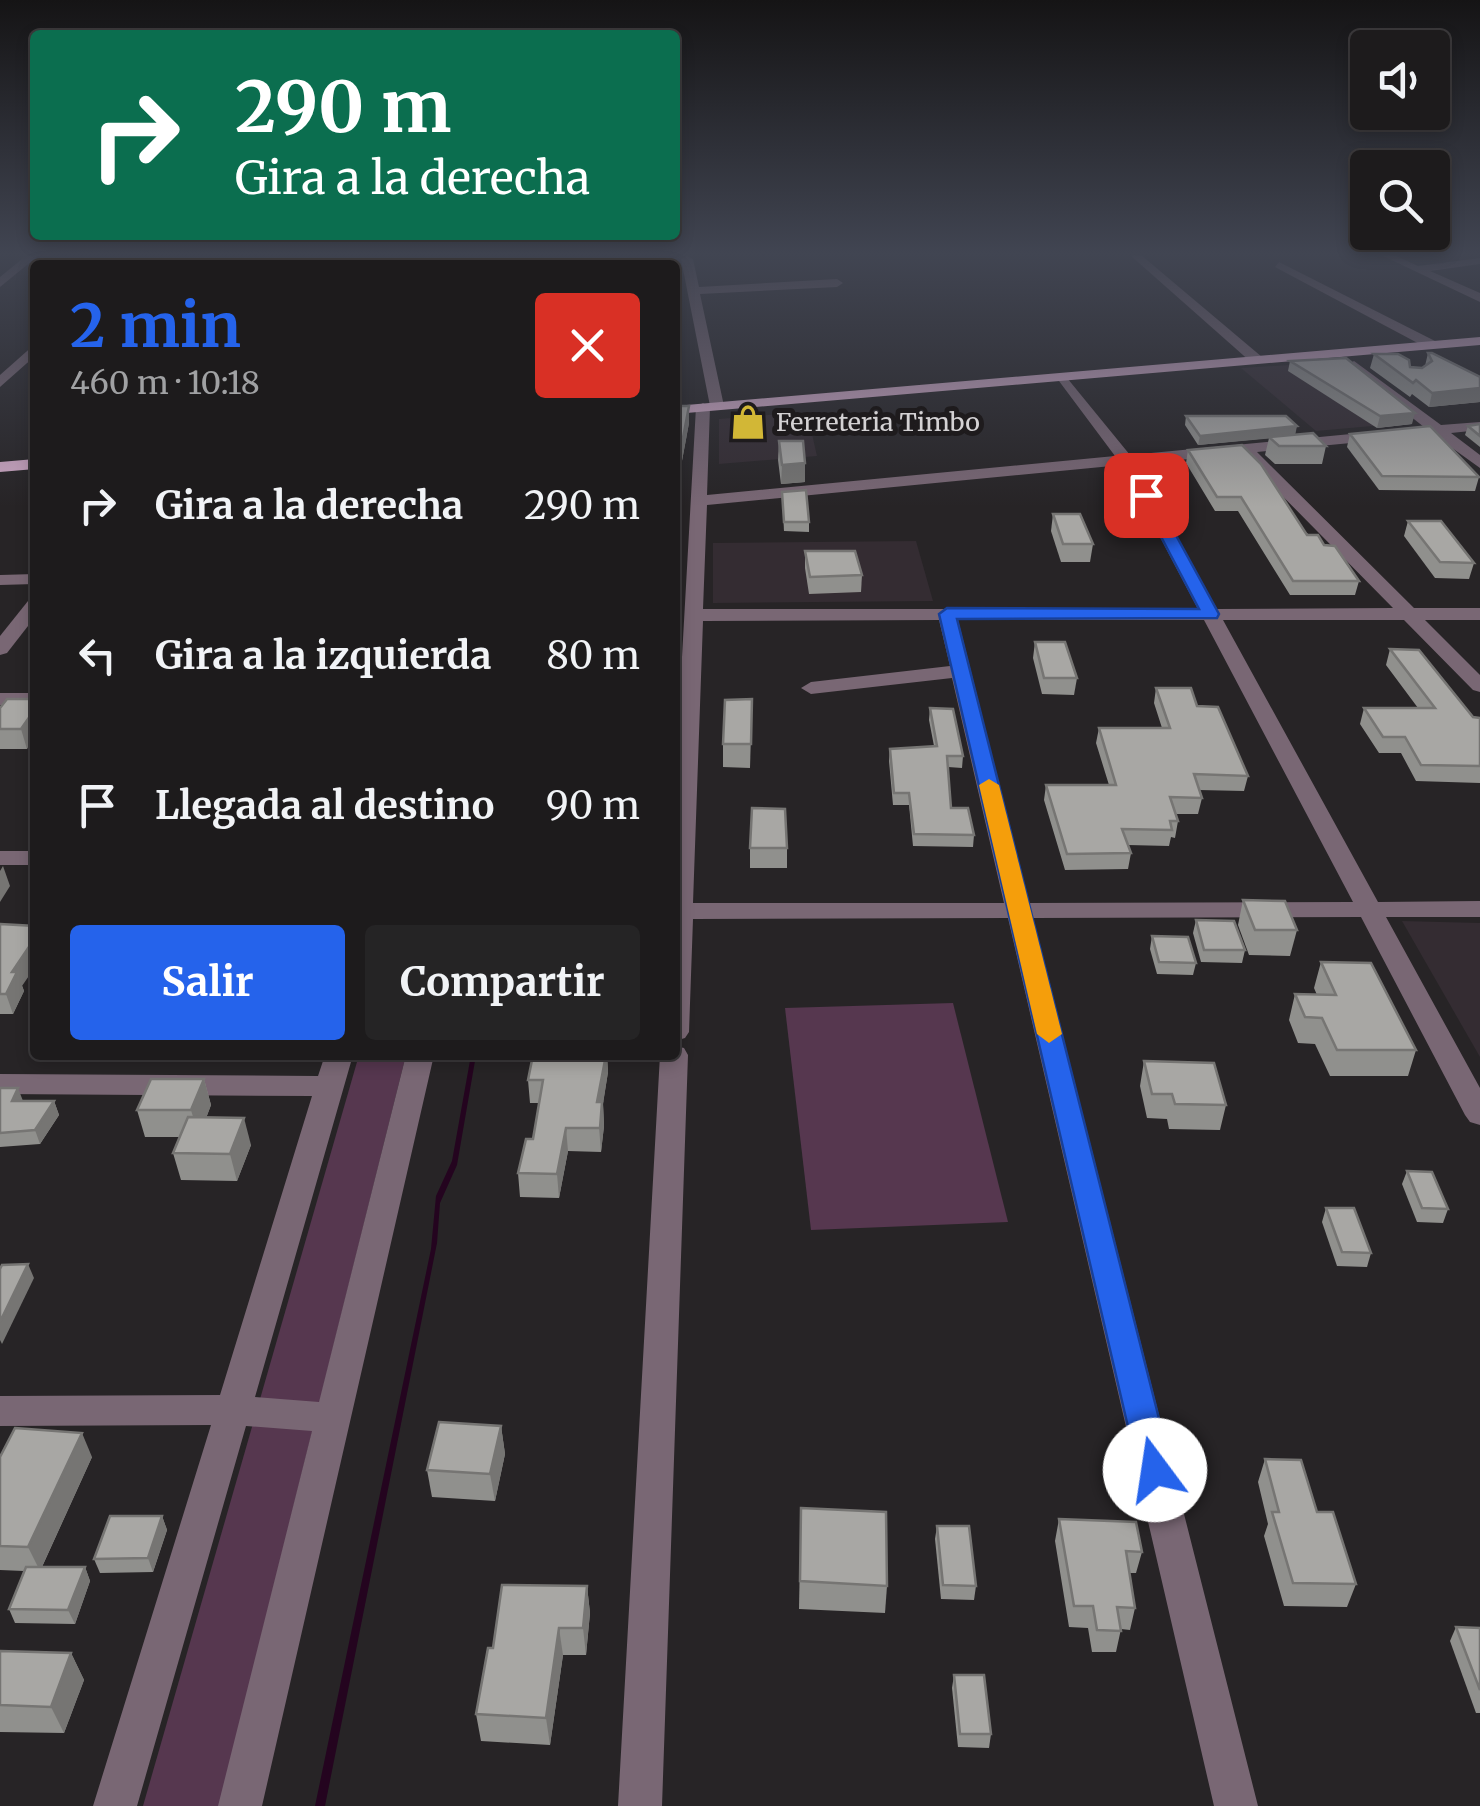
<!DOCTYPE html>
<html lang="es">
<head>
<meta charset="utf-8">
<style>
	:root { --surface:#1d1b1c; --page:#252425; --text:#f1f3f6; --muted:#a0a1a3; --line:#3b393b; --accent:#2563eb }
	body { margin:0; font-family:Merriweather,serif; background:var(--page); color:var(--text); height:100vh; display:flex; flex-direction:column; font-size:38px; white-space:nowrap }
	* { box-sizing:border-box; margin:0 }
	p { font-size:32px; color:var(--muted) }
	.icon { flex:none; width:55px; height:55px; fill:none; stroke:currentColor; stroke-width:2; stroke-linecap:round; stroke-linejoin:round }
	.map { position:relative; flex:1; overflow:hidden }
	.panel { position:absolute; left:30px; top:260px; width:650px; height:800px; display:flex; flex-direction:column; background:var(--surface); border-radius:10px; box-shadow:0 5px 15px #0003,0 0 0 2px var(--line) }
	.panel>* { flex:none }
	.banner { position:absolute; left:30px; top:30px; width:650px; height:210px; border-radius:10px; box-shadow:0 5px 15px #0003,0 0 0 2px var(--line); background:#0b6e4f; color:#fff; overflow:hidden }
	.tools { position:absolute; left:1350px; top:30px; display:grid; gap:20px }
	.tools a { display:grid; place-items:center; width:100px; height:100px; border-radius:10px; background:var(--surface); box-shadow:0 5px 15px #0003,0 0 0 2px var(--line); font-size:50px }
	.pin { position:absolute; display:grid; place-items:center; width:85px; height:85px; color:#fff; margin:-42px; border-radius:20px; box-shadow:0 5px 15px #0006 }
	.me { position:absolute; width:110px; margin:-55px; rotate:346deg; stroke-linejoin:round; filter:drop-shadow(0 0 8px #0008) }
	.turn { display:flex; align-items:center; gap:35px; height:210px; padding:0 40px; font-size:45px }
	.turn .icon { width:130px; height:130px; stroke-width:2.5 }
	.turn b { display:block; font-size:70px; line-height:85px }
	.round { display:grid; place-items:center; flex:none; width:105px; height:105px; border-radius:10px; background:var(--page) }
	.summary { display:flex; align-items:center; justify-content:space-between; height:170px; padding:0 40px }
	h1 { font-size:60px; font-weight:700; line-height:75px; color:var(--accent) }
	.cta { display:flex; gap:20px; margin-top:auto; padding:20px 40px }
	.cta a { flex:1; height:115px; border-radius:10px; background:var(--accent); color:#fff; font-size:40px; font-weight:700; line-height:115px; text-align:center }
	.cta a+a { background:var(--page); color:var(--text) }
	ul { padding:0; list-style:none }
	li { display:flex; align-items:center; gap:30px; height:150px; padding:0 40px }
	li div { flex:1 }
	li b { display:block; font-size:38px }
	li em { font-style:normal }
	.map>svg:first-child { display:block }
	.built { fill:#342c32 }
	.green { fill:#56374f }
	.water { fill:#24041f }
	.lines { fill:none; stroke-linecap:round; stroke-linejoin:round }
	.minor { fill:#796774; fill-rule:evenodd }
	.major { fill:#cea8c4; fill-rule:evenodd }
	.wall { fill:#90908d }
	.shaded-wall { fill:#767573 }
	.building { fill:#a8a7a4; stroke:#767573; stroke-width:2.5 }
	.route { fill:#2563eb; stroke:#184099; stroke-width:2.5 }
	.slow { fill:#f59e0b }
	.labels { text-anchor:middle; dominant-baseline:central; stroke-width:10; stroke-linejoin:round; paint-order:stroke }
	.far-poi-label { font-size:25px; fill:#d4d2d4; stroke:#1e1b1d; text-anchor:start }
</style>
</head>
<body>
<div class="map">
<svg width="1480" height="1806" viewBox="0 0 1480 1806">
	<rect width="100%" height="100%" fill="#272426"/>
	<g class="built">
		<polygon points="1335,362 1406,423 1316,431 1241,368"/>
		<polygon points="807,412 817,456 719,464 719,419"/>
		<polygon points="916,541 933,601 713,603 713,543"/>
		<polygon points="1402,921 1480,923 1480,1057"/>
	</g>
	<g class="green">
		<polygon points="953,1003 1008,1222 811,1230 785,1008"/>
		<polygon points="359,1055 406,1055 219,1806 143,1806"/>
	</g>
	<polygon class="water" points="471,1055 476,1055 457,1165 440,1203 437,1243 325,1806 315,1806 431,1249 436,1196 452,1161"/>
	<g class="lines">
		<g class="minor">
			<polygon points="27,255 39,255 0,287 0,277"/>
			<polygon points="1130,255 1141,255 1262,357 1262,363 1252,363"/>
			<polygon points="1381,255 1394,255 1418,266 1480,258 1480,264 1430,271 1480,293 1480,302"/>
			<polygon points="687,256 693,259 699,287 837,279 843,283 837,287 700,294 724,406 717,410 710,406 681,259"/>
			<polygon points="454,261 459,265 429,265"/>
			<polygon points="1279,262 1437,342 1439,345 1427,348 1275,267"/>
			<polygon points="35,344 35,356 0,387 0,375"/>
			<path d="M1354 361 1441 425 1480 422V430L1451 433 1480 455V468L1434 435 1257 452 1414 608H1480V620H1425L1480 675V692L1473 690 1404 620H1223L1378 902 1480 901V917H1386L1480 1088V1125L1470 1122 1465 1115 1361 917 1033 918 1258 1806H1214L1008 918 693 919 689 1032 685 1038 675 1041V782L696 407 703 403 710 407 707 495 1115 456 1056 377 1063 373 1130 455 1424 427 1349 368 1347 365ZM1241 454 1393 608 1217 609 1137 464ZM1122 465 1198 609H703L707 505ZM939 620 950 666 811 682 801 688 811 694 952 678 1004 903H693L703 621ZM958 620H1204L1353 902 1029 903Z"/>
			<polygon points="35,574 35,584 0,585 0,575"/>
			<polygon points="35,599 35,617 7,653 0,655 0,636 28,601"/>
			<rect x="0" y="693" width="35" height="12"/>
			<rect x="0" y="851" width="35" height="14"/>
			<polygon points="675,1046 684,1048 688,1055 662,1806 618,1806 660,1055 675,1055"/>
			<polygon points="325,1055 353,1055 255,1397 319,1402 406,1055 434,1055 262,1806 218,1806 312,1431 246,1426 137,1806 93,1806 211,1425 0,1426 0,1396 220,1395 312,1096 0,1094 0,1074 318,1076"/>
		</g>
		<g class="major">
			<polygon points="1480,337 1480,345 675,414 675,406"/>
			<polygon points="35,459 35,469 0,472 0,462"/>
		</g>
	</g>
	<g class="wall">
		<polygon points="1428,353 1480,377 1480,402 1429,407 1412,394 1410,397 1370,368 1374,354 1410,367 1422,368 1425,366"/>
		<polygon points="1290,361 1412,424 1377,428 1288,371"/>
		<polygon points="675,406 689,423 679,477 675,477"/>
		<polygon points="1186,416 1295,434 1326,446 1322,464 1275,464 1265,455 1269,438 1198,445 1185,425"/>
		<polygon points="1480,424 1480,447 1465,435 1468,426"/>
		<polygon points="1350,434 1479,477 1475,491 1379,490 1347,447"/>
		<polygon points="779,441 805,463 805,482 781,484 778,460"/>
		<polygon points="1188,450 1324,545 1359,581 1355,595 1290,595 1238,511 1215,511 1186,463"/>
		<polygon points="782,492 809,522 809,532 784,531"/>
		<polygon points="1053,514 1093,544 1090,562 1061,562 1051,531"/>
		<polygon points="1408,521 1474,563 1469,579 1435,578 1404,536"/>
		<polygon points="805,551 862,575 861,592 809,594 805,568"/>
		<polygon points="1035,642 1077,678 1074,695 1042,694 1033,658"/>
		<polygon points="1390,649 1473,717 1480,718 1480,783 1416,781 1401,753 1379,753 1360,724 1364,708 1418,708 1386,665"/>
		<polygon points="1156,688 1197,706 1248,776 1244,791 1199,790 1202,798 1198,814 1175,814 1178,821 1175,838 1171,837 1169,846 1128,845 1131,853 1128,869 1065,870 1044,800 1046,785 1109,785 1096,743 1099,728 1162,728 1154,703"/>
		<polygon points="35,699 27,749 0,749 0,708"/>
		<polygon points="752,699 750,768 723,767 723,744"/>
		<polygon points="930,708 963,756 962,768 948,767 951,808 974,835 973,847 913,846 909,805 893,805 889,761 890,749 934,746 929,720"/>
		<rect x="750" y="848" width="37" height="20"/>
		<polygon points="1243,900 1297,930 1290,956 1249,955 1238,925"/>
		<polygon points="1196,920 1245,950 1242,963 1201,962 1193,933"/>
		<polygon points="0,924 24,991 13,1014 0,1014"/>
		<polygon points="1152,936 1196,963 1193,975 1157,974 1150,949"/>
		<polygon points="1321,962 1416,1050 1408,1076 1330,1076 1315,1044 1298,1043 1289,1020 1295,994 1317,995 1314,988"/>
		<polygon points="533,1055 607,1055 608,1072 603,1103 604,1126 601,1152 568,1151 559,1198 520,1197 518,1173 533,1139 539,1103 530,1103 528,1080"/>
		<polygon points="1144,1061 1226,1105 1220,1130 1169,1129 1167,1119 1147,1118 1140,1086"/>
		<polygon points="204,1079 211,1105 206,1118 251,1145 237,1181 181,1180 173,1153 180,1137 145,1137 137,1110"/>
		<polygon points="0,1088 23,1101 54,1101 59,1115 40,1144 0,1147"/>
		<polygon points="1407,1171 1448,1209 1443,1223 1417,1222 1402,1184"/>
		<polygon points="1326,1208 1371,1253 1367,1267 1337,1266 1322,1222"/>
		<polygon points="501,1426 505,1454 495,1501 432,1497 427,1470"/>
		<polygon points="0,1457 92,1457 42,1567 85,1567 90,1581 75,1624 15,1623 9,1609 24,1571 0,1570"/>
		<polygon points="1265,1459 1317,1512 1356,1584 1347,1607 1284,1606 1264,1536 1268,1524 1258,1482"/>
		<polygon points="801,1508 887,1586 885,1613 799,1609"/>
		<polygon points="162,1516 167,1530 153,1572 100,1573 94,1559"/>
		<polygon points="1059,1519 1142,1552 1136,1573 1130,1573 1135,1608 1130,1630 1121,1629 1116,1652 1092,1652 1088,1628 1069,1627 1055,1541"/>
		<polygon points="937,1526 976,1586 974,1600 941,1599 935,1539"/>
		<polygon points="587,1586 590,1613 586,1655 563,1655 550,1745 481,1741 476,1714 493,1648"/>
		<polygon points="1456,1627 1480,1628 1480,1713 1476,1713 1450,1641"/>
		<polygon points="0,1651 71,1653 84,1680 64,1733 0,1732"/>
		<polygon points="954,1675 991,1734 989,1748 958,1747 952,1688"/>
	</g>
	<g class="shaded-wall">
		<polygon points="1480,388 1480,402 1429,407 1432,393"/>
		<polygon points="689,406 689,423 679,477 679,459"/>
		<polygon points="1415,413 1412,424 1377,428 1380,416"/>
		<polygon points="1297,426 1295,436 1198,445 1200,436"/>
		<polygon points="805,463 805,482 781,484 782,465"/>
		<polygon points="35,709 35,736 27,749 21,729"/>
		<polygon points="3,866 10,886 0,902 0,871"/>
		<polygon points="35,938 35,967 22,986 24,991 13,1014 6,994 12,972"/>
		<polygon points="606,1055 607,1055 608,1072 603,1104 604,1126 601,1152 597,1102"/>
		<polygon points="204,1079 211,1105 199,1137 191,1110"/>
		<polygon points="18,1088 23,1101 12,1101"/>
		<polygon points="54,1101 59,1115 40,1144 35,1130"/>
		<polygon points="244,1118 251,1145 237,1181 230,1154"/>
		<polygon points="566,1128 568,1151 559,1198 557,1174"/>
		<polygon points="28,1264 34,1278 2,1344 0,1340 0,1322"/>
		<polygon points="501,1426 505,1454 495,1501 490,1474"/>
		<polygon points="82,1433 92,1457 40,1571 28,1547"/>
		<polygon points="162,1516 167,1530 153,1572 148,1558"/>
		<polygon points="85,1567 90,1581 75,1624 68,1610"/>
		<polygon points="587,1586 590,1613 586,1655 583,1628"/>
		<polygon points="559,1628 563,1655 550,1745 546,1718"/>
		<polygon points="71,1653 84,1680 64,1733 51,1707"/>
	</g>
	<g class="building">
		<polygon points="1428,353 1432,353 1480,377 1480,388 1432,393 1416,380 1413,383 1374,354 1398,354 1409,360 1410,367 1422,368 1432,361"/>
		<polygon points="1346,358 1415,413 1380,416 1290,361"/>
		<polygon points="675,406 689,406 679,459 675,459"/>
		<polygon points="1186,416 1286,416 1297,426 1200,436"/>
		<polygon points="1480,424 1480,436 1468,426"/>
		<polygon points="1430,426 1479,477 1382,476 1350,434"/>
		<polygon points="1313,433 1326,446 1279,446 1269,437"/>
		<polygon points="779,441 803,441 805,463 782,465"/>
		<polygon points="1242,445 1261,464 1307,535 1318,535 1324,545 1335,546 1359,581 1293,581 1241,497 1217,497 1188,450"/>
		<polygon points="806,490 809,522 784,522 782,492"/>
		<polygon points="1053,514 1080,514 1093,544 1063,544"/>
		<polygon points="1408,521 1441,521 1474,563 1440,562"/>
		<polygon points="805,551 855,551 862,575 810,577"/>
		<polygon points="1035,642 1065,642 1077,678 1044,678"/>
		<polygon points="1390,649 1419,650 1473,717 1480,718 1480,766 1421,765 1405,737 1383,737 1364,708 1435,708"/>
		<polygon points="1156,688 1191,688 1197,706 1218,707 1248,776 1194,774 1202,798 1170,797 1178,821 1170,821 1172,830 1122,829 1131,853 1067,854 1046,785 1116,785 1099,728 1170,728"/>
		<polygon points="7,699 35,699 35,709 21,729 0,729 0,708"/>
		<polygon points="752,699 751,744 723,744 725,700"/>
		<polygon points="930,708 953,709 963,756 947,756 951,808 968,808 974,835 914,834 909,793 894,793 890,749 937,746"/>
		<polygon points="752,808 785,809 787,848 750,848"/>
		<polygon points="1243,900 1285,901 1297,930 1255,930"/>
		<polygon points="1196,920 1234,921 1245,950 1204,950"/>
		<polygon points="0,924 35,926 35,938 12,972 17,972 6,994 0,994"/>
		<polygon points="1152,936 1188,937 1196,963 1159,962"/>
		<polygon points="1321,962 1371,963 1416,1050 1337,1050 1322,1018 1305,1017 1295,994 1336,995"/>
		<polygon points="533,1055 606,1055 597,1102 602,1102 600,1128 566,1128 557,1174 518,1173 526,1139 533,1139 543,1080 528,1080"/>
		<polygon points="1144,1061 1214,1063 1226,1105 1175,1104 1172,1094 1152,1094"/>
		<polygon points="151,1079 204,1079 191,1110 137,1110"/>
		<polygon points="0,1088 18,1088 12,1101 54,1101 35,1130 0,1133"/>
		<polygon points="188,1117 244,1118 230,1154 173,1153"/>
		<polygon points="1407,1171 1432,1172 1448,1209 1422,1208"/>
		<polygon points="1326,1208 1354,1208 1371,1253 1342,1252"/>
		<polygon points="28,1264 0,1322 0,1269 2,1265"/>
		<polygon points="439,1422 501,1426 490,1474 427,1470"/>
		<polygon points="15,1428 82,1433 28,1547 0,1546 0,1457"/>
		<polygon points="1265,1459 1301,1460 1317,1512 1333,1512 1356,1584 1293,1583 1272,1512 1279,1512"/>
		<polygon points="801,1508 886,1512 887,1586 800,1581"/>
		<polygon points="110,1516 162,1516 148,1558 94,1559"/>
		<polygon points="1059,1519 1136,1522 1142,1552 1126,1551 1135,1608 1117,1607 1121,1631 1097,1630 1093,1606 1074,1606"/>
		<polygon points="937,1526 969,1526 976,1586 943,1585"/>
		<polygon points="26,1567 85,1567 68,1610 9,1609"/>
		<polygon points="502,1585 587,1586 583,1628 559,1628 546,1718 476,1714 488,1648 493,1648"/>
		<polygon points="1456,1627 1480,1628 1480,1690"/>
		<polygon points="0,1651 71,1653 51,1707 0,1705"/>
		<polygon points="954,1675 984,1675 991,1734 960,1734"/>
	</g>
	<linearGradient id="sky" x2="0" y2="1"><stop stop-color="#151415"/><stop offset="0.5" stop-color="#414552"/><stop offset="1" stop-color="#414552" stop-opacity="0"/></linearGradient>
	<rect width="1480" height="507" fill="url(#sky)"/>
	<polygon class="route" points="1141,492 1154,495 1219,614 1217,618 957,619 1172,1470 1167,1480 1155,1485 1143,1480 1138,1470 939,614 947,608 1199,609 1139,495"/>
	<polygon class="slow" points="989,779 999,785 1062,1034 1049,1043 1037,1034 979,785"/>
	<defs>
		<symbol id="shop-bare" viewBox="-9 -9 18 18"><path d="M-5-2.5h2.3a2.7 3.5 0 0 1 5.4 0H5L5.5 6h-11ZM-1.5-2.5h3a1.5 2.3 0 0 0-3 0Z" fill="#d2b736" stroke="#1e1b1d" stroke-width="2.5" paint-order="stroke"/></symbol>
	</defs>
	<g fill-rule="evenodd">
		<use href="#shop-bare" x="723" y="397" width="50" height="50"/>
	</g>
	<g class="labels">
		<g class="far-poi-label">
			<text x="776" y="422">Ferreteria Timbo</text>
		</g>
	</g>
</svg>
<div class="tools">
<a><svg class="icon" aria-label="sound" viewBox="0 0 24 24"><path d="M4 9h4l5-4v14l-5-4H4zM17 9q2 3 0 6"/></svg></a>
<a><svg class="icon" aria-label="search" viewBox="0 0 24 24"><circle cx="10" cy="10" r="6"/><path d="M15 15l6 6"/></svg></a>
</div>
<div class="pin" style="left:1146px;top:495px;background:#d93025"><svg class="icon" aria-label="arrive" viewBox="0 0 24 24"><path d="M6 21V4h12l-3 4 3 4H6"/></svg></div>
<svg class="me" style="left:1155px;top:1470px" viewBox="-20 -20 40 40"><circle r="19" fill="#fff"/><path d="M0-13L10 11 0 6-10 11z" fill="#2563eb"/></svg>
<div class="banner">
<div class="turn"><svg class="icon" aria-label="right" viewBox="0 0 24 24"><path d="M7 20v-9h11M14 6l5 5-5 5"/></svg><div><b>290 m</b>Gira a la derecha</div></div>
</div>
<section class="panel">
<div class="summary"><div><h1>2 min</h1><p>460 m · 10:18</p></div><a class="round" style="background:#d93025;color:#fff"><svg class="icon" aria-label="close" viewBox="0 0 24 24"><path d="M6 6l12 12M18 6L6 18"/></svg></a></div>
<ul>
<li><svg class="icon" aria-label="right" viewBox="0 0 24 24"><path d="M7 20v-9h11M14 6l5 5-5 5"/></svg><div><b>Gira a la derecha</b></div><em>290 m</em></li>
<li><svg class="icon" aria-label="left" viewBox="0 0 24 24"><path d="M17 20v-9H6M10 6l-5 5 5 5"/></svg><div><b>Gira a la izquierda</b></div><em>80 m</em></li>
<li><svg class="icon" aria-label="arrive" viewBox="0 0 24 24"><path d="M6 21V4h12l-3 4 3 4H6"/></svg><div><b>Llegada al destino</b></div><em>90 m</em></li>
</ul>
<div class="cta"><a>Salir</a><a>Compartir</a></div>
</section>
</div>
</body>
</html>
